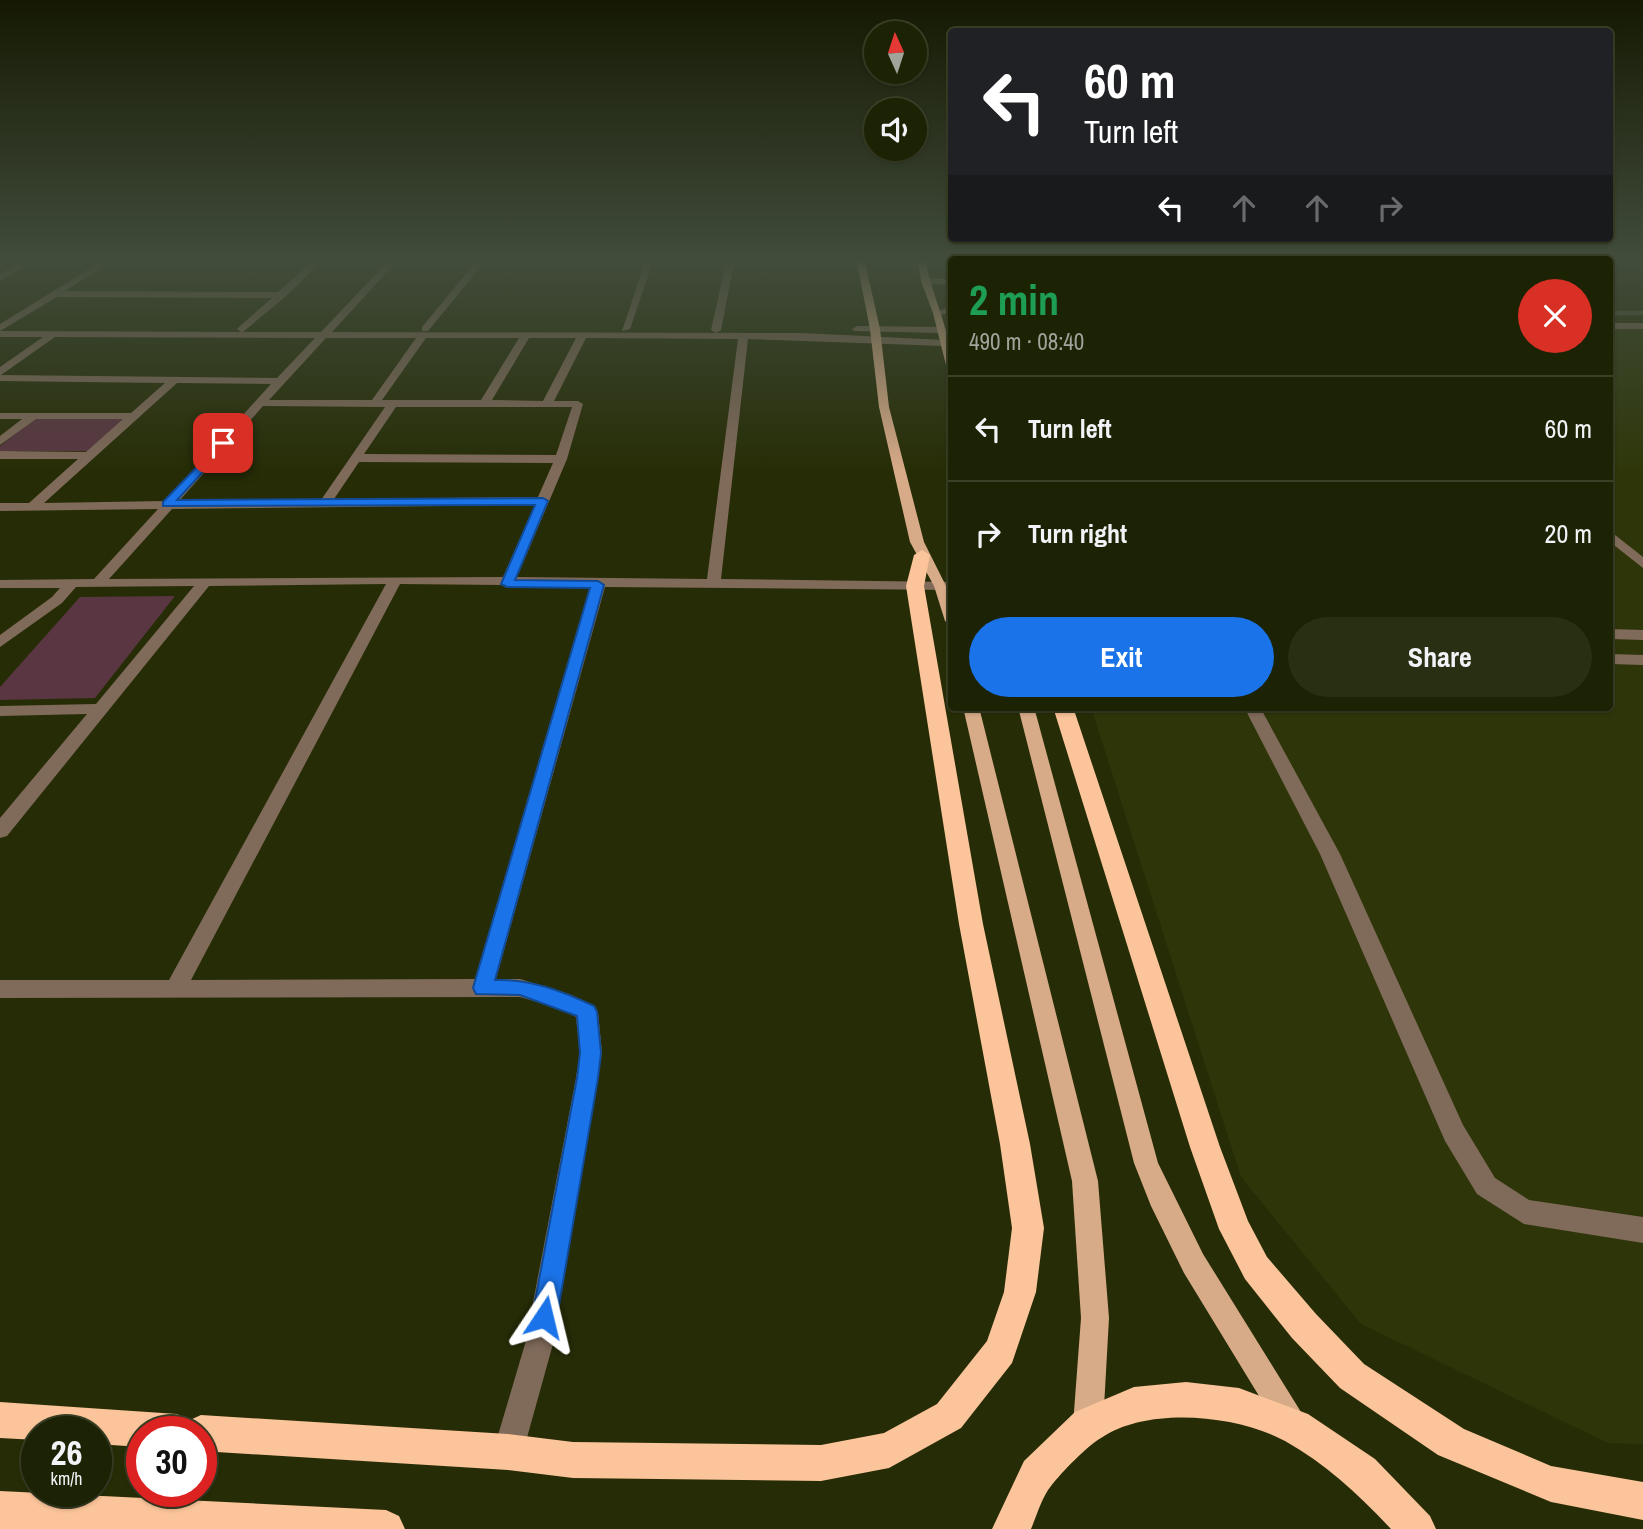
<!DOCTYPE html>
<html lang="en">
<head>
<meta charset="utf-8">
<style>
	:root { --surface:#1c2204; --page:#292f13; --text:#f1f3f6; --muted:#a0a49a; --line:#3a3f26; --accent:#1a73e8 }
	body { margin:0; font-family:"Archivo Narrow",sans-serif; background:var(--page); color:var(--text); height:100vh; display:flex; flex-direction:column; font-size:26px; white-space:nowrap }
	* { box-sizing:border-box; margin:0 }
	p { font-size:23px; color:var(--muted) }
	.icon { flex:none; width:38px; height:38px; fill:none; stroke:currentColor; stroke-width:2; stroke-linecap:round; stroke-linejoin:round }
	.map { position:relative; flex:1; overflow:hidden }
	.side { position:absolute; left:948px; top:256px; width:665px; height:455px; display:flex; flex-direction:column; background:var(--surface); border-radius:7px; box-shadow:0 2px 5px #0004,0 0 0 2px var(--line) }
	.side>* { flex:none }
	.top-card { position:absolute; left:948px; top:28px; width:665px; height:214px; border-radius:7px; box-shadow:0 2px 5px #0004,0 0 0 2px var(--line); background:#202124; color:#fff; overflow:hidden }
	.needle { width:46px; rotate:357deg }
	.buttons { position:absolute; left:864px; top:21px; display:grid; gap:14px }
	.buttons a { display:grid; place-items:center; width:63px; height:63px; border-radius:50%; background:var(--surface); box-shadow:0 2px 5px #0004,0 0 0 2px var(--line); font-size:35px }
	.speed { position:absolute; left:21px; top:1416px; display:flex; gap:14px; font-size:35px; font-weight:700; text-align:center }
	.speed>* { display:grid; place-content:center; width:91px; height:91px; border-radius:50%; background:var(--surface); box-shadow:0 2px 5px #0004,0 0 0 2px var(--line); line-height:1 }
	.speed small { font-size:18px; font-weight:400 }
	.speed .limit { border:10px solid #d22; background:#fff; color:#111 }
	.pin { position:absolute; display:grid; place-items:center; width:60px; height:60px; color:#fff; margin:-30px; border-radius:14px; box-shadow:0 4px 10px #0006 }
	.me { position:absolute; width:77px; margin:-38px; rotate:10deg; stroke-linejoin:round; filter:drop-shadow(0 0 5px #0008) }
	.turn { display:flex; align-items:center; gap:24px; height:147px; padding:0 21px; font-size:32px }
	.turn .icon { width:91px; height:91px; stroke-width:2.5 }
	.turn b { display:block; font-size:49px; line-height:60px }
	.lanes { display:flex; align-items:center; height:66px; padding:0 21px; background:#0003; justify-content:center; gap:35px; direction:ltr }
	.lanes .off { opacity:.35 }
	.round { display:grid; place-items:center; flex:none; width:74px; height:74px; border-radius:37px; background:var(--page) }
	.overview { display:flex; align-items:center; justify-content:space-between; height:119px; padding:0 21px }
	h1 { font-size:42px; font-weight:700; line-height:52px; color:#1e9e55 }
	.primary-button { display:flex; gap:14px; margin-top:auto; padding:14px 21px }
	.primary-button a { flex:1; height:80px; border-radius:42px; background:var(--accent); color:#fff; font-size:28px; font-weight:700; line-height:80px; text-align:center }
	.primary-button a+a { background:var(--page); color:var(--text) }
	ul { padding:0; list-style:none }
	li { display:flex; align-items:center; gap:21px; height:105px; padding:0 21px; border-top:2px solid var(--line) }
	li div { flex:1 }
	li b { display:block; font-size:26px }
	li em { font-style:normal }
	.map>svg:first-child { display:block }
	.built { fill:#2e3609 }
	.green { fill:#593641 }
	.lines { fill:none; stroke-linecap:round; stroke-linejoin:round }
	.stream { stroke:#4f553b; stroke-width:4.5 }
	.minor { fill:#806a5a; fill-rule:evenodd }
	.major { fill:#d8ab88; fill-rule:evenodd }
	.highway { fill:#fbc49a; fill-rule:evenodd }
	.route { fill:#1a73e8; stroke:#114b97; stroke-width:2 }
</style>
</head>
<body>
<div class="map">
<svg width="1643" height="1529" viewBox="0 0 1643 1529">
	<rect width="100%" height="100%" fill="#262d06"/>
	<polygon class="built" points="1610,327 1643,328 1643,1444 1608,1443 1361,1324 1241,1177 1091,707 1610,707"/>
	<g class="green">
		<polygon points="37,417 128,417 89,451 0,451 0,446"/>
		<polygon points="175,596 95,698 0,700 0,687 80,597"/>
	</g>
	<g class="lines">
		<g class="stream">
			<polyline points="1257,258 1262,259"/>
			<polyline points="1610,313 1643,313"/>
		</g>
		<g class="minor">
			<polygon points="28,258 39,258 0,281 0,274"/>
			<path d="M107 258H117L65 291 278 292 316 258H325L285 297 243 332H321L391 258H400L332 332 803 333 944 340 949 343 944 346 748 339 721 579 952 582V590L605 587 496 979H520L569 994 595 1006 598 1012 602 1053 553 1344 523 1452 519 1463 508 1467 497 1463 493 1452 525 1344 576 1078 580 1053 576 1017 555 1007 520 997 0 998V980H169L386 584 209 586 7 836 0 838V818L87 714 0 716V706L96 704 194 586 76 587 62 603 0 647V635L52 597 60 588H0V580L94 579 158 509 0 511V503H29L78 459H0V451L86 452 123 419H36L0 445V436L22 419H0V413H131L165 383 0 381V367L43 337H0V331L241 332 237 329 239 327 272 298 57 297 0 331V324ZM55 337 315 338 277 378 1 375ZM326 338H416L372 400H269ZM426 338H519L481 400H382ZM529 338H576L543 401 492 400ZM586 338 738 339 707 579 517 577 567 459 583 404 578 401H554ZM177 383 271 384 165 501 44 503ZM263 406 385 407 321 500 179 501ZM396 407H572L556 455 364 454ZM359 462 553 463 538 497 334 499ZM535 505 503 577 109 579 172 509ZM400 584 501 585 507 588 513 586H590L475 979 191 980Z"/>
			<polygon points="208,258 291,258 287,260"/>
			<polygon points="479,258 488,258 428,331 422,331 422,327"/>
			<polygon points="727,258 735,258 721,330 716,333 711,330"/>
			<polygon points="646,259 653,261 630,329 622,331"/>
			<polygon points="925,278 952,279 952,285 922,283"/>
			<polygon points="952,306 952,312 938,316 933,313"/>
			<rect x="1610" y="323" width="33" height="6"/>
			<polygon points="857,326 941,327 946,330 941,333 854,331 852,329"/>
			<polygon points="1610,531 1643,557 1643,568 1610,542"/>
			<polygon points="1610,629 1643,630 1643,640 1610,639"/>
			<polygon points="1610,654 1643,655 1643,665 1610,664"/>
			<polygon points="1244,707 1260,707 1340,854 1463,1125 1495,1178 1529,1200 1643,1217 1643,1243 1524,1224 1477,1194 1445,1141 1320,854"/>
		</g>
		<g class="major">
			<polygon points="856,258 864,258 880,329 889,407 924,542 952,598 952,625 945,621 934,586 910,542 879,407 870,329"/>
			<path d="M917 258H925C932 298 952 331 952 372L947 369 933 313 921 281Z"/>
			<polygon points="963,707 979,707 1098,1181 1109,1318 1103,1425 1098,1435 1088,1440 1078,1435 1073,1425 1081,1318 1072,1181"/>
			<polygon points="1018,707 1034,707 1158,1163 1203,1254 1301,1412 1306,1422 1301,1432 1291,1437 1281,1432 1184,1273 1151,1206 1134,1163"/>
		</g>
		<g class="highway">
			<polygon points="922,550 930,555 924,586 983,924 1030,1144 1044,1228 1036,1292 1012,1363 961,1428 889,1468 821,1481 573,1478 508,1470 201,1451 201,1432 142,1432 142,1447 96,1444 96,1432 37,1432 37,1440 0,1438 0,1402 177,1414 190,1420 201,1415 508,1434 573,1442 821,1445 884,1433 937,1404 987,1341 1004,1292 1012,1228 1000,1144 959,924 906,586 914,555"/>
			<polygon points="1053,707 1073,707 1220,1147 1248,1221 1267,1257 1316,1314 1364,1364 1464,1429 1551,1466 1643,1482 1643,1520 1551,1502 1438,1455 1340,1388 1292,1338 1245,1279 1219,1229 1190,1147"/>
			<path d="M1186 1382 1239 1388 1308 1414 1375 1459 1430 1516 1436 1529H1391C1359 1495 1326 1464 1285 1441 1237 1415 1148 1406 1101 1438 1086 1447 1062 1472 1051 1486 1042 1497 1037 1515 1031 1529H992L1024 1461 1075 1412 1134 1387Z"/>
			<polygon points="0,1491 386,1510 399,1516 405,1529 0,1529"/>
		</g>
	</g>
	<linearGradient id="sky" x2="0" y2="1"><stop stop-color="#151903"/><stop offset="0.55" stop-color="#414c3b"/><stop offset="1" stop-color="#414c3b" stop-opacity="0"/></linearGradient>
	<rect width="1643" height="472" fill="url(#sky)"/>
	<path class="route" d="M223 440 228 443 227 446 177 500 543 498 548 501 515 580 598 581 604 585 495 980C531 979 562 991 594 1006L597 1012 601 1053 598 1078 557 1317 553 1326 544 1330 535 1326 532 1317 577 1078 580 1053 577 1016 520 995 476 994 473 988 590 588 507 587 501 584 535 505 163 506V502Z"/>
</svg>
<div class="buttons">
<a><svg class="needle" viewBox="-14 -14 28 28"><path d="M0-13l5 13h-10z" fill="#e53935"/><path d="M0 13l5-13h-10z" fill="#a0a49a"/></svg></a>
<a><svg class="icon" aria-label="sound" viewBox="0 0 24 24"><path d="M4 9h4l5-4v14l-5-4H4zM17 9q2 3 0 6"/></svg></a>
</div>
<div class="speed"><div>26<small>km/h</small></div><div class="limit">30</div></div>
<div class="pin" style="left:223px;top:443px;background:#d93025"><svg class="icon" aria-label="arrive" viewBox="0 0 24 24"><path d="M6 21V4h12l-3 4 3 4H6"/></svg></div>
<svg class="me" style="left:544px;top:1317px" viewBox="-20 -20 40 40"><path d="M0-17L14 15 0 8-14 15z" fill="#1a73e8" stroke="#fff" stroke-width="4"/></svg>
<div class="top-card">
<div class="turn"><svg class="icon" aria-label="left" viewBox="0 0 24 24"><path d="M17 20v-9H6M10 6l-5 5 5 5"/></svg><div><b>60 m</b>Turn left</div></div>
<div class="lanes"><svg class="icon" aria-label="left" viewBox="0 0 24 24"><path d="M17 20v-9H6M10 6l-5 5 5 5"/></svg><svg class="icon off" aria-label="ahead" viewBox="0 0 24 24"><path d="M12 20V5M6 11l6-6 6 6"/></svg><svg class="icon off" aria-label="ahead" viewBox="0 0 24 24"><path d="M12 20V5M6 11l6-6 6 6"/></svg><svg class="icon off" aria-label="right" viewBox="0 0 24 24"><path d="M7 20v-9h11M14 6l5 5-5 5"/></svg></div>
</div>
<section class="side">
<div class="overview"><div><h1>2 min</h1><p>490 m · 08:40</p></div><a class="round" style="background:#d93025;color:#fff"><svg class="icon" aria-label="close" viewBox="0 0 24 24"><path d="M6 6l12 12M18 6L6 18"/></svg></a></div>
<ul>
<li><svg class="icon" aria-label="left" viewBox="0 0 24 24"><path d="M17 20v-9H6M10 6l-5 5 5 5"/></svg><div><b>Turn left</b></div><em>60 m</em></li>
<li><svg class="icon" aria-label="right" viewBox="0 0 24 24"><path d="M7 20v-9h11M14 6l5 5-5 5"/></svg><div><b>Turn right</b></div><em>20 m</em></li>
</ul>
<div class="primary-button"><a>Exit</a><a>Share</a></div>
</section>
</div>
</body>
</html>
